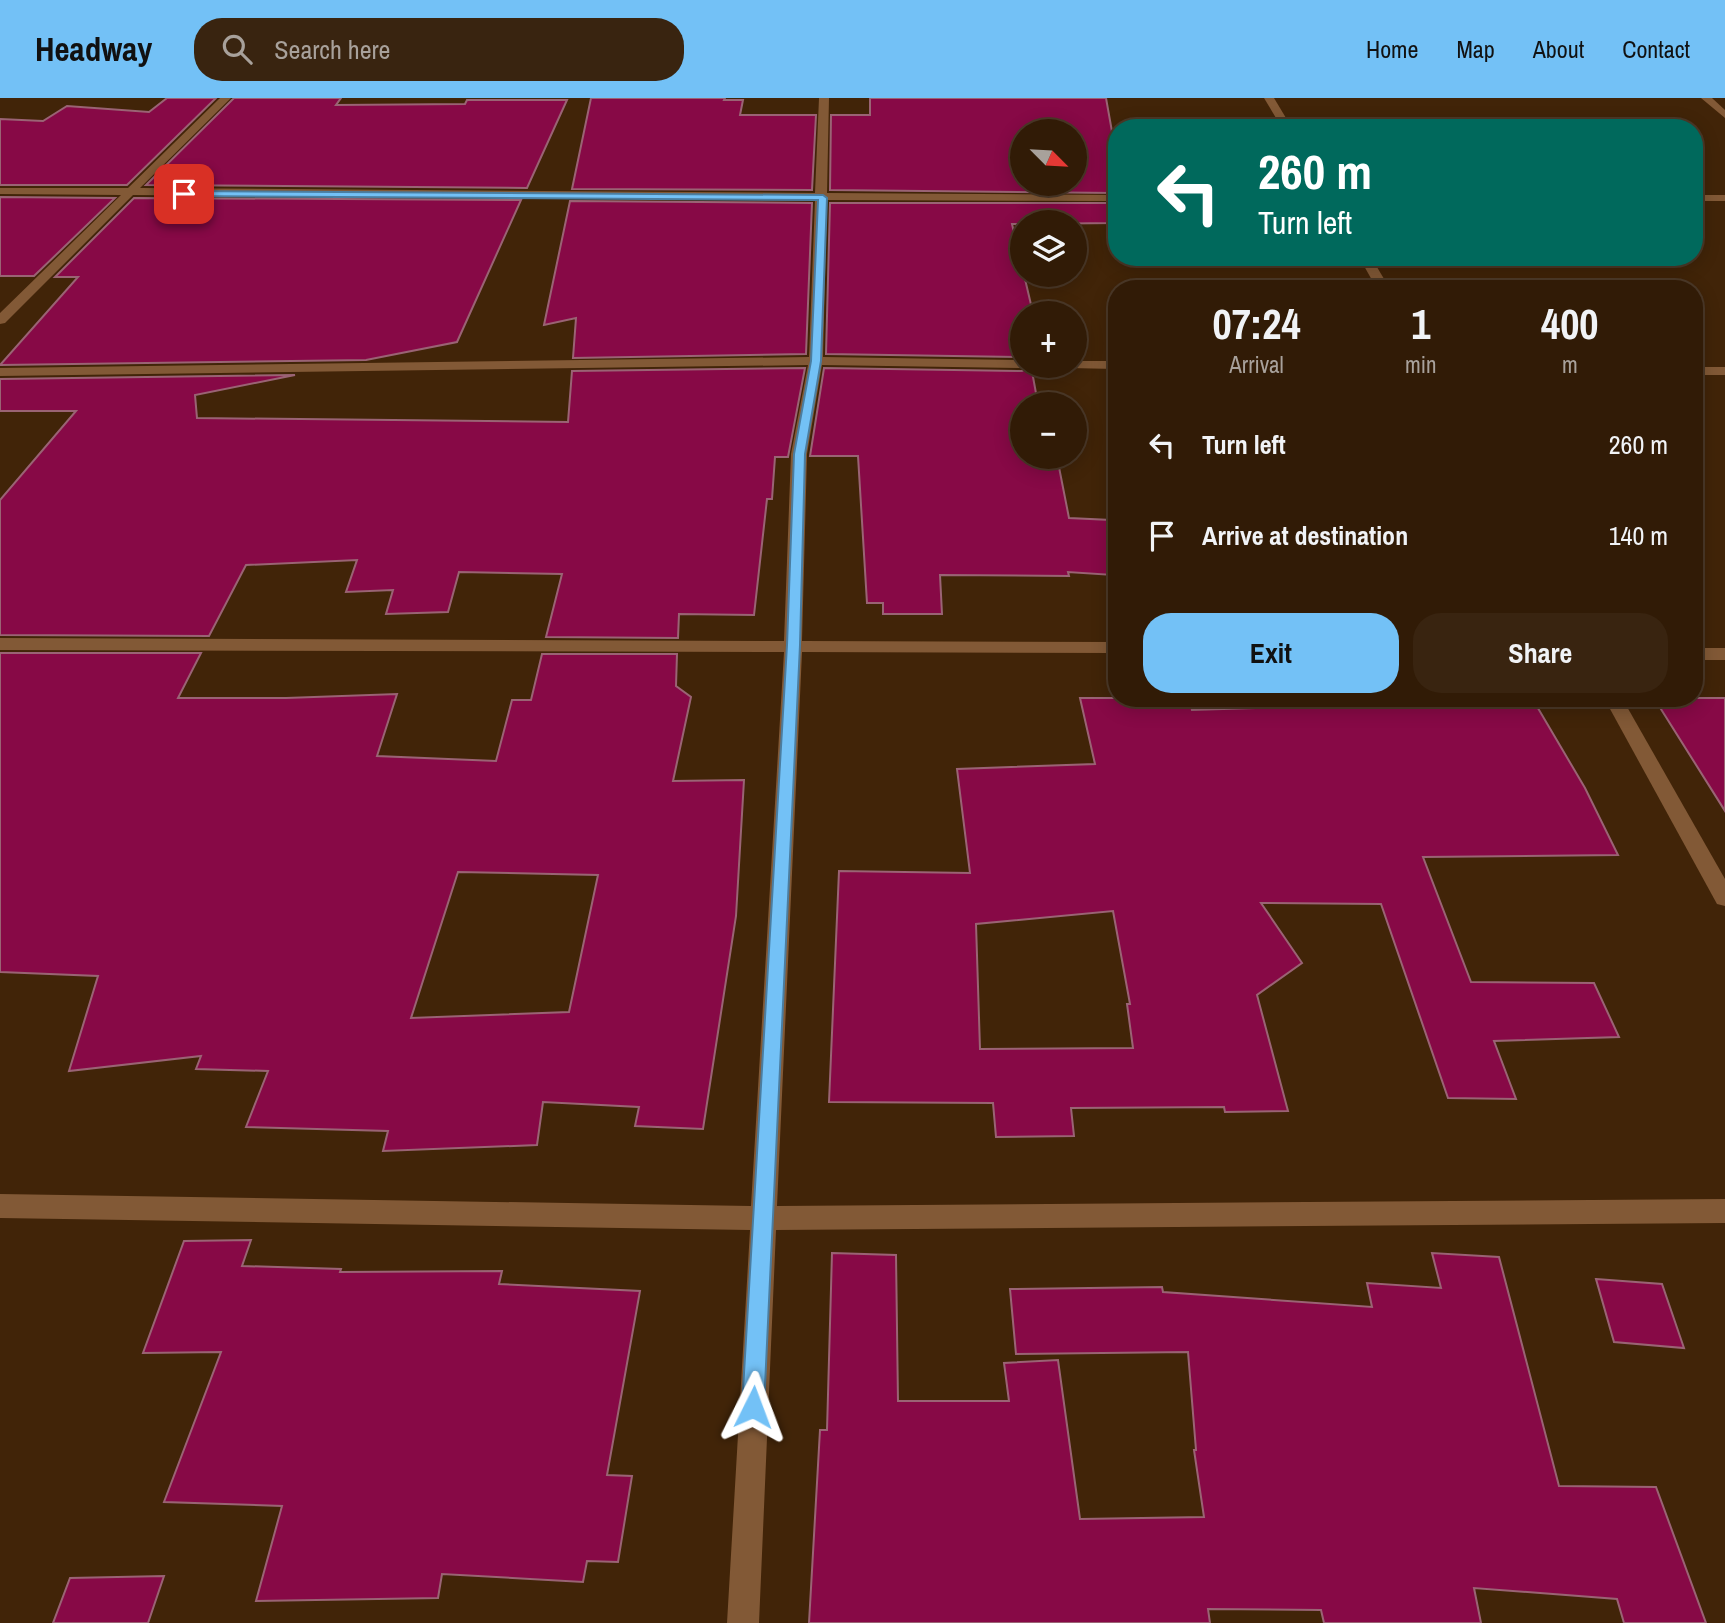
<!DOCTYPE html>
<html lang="en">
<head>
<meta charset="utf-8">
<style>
	:root { --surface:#311b06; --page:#392410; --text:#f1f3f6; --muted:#a8a19b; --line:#4c3928; --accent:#73c1f6 }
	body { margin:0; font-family:"Archivo Narrow",sans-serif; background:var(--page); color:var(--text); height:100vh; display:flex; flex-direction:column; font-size:26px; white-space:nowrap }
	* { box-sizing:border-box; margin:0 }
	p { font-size:23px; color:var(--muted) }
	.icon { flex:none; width:38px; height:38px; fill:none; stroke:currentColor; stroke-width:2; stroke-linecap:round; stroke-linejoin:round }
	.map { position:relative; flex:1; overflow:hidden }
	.panel { position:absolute; left:1108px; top:182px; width:595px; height:427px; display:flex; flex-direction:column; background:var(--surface); border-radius:28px; box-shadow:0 4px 18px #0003,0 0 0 2px var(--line) }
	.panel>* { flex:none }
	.hud { position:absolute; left:1108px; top:21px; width:595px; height:147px; border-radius:28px; box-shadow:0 4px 18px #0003,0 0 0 2px var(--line); background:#00695c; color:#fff; overflow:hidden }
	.needle { width:46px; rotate:114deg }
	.buttons { position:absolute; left:1010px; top:21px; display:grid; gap:14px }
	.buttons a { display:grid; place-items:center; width:77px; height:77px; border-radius:50%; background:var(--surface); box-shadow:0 4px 18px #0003,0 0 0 2px var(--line); font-size:35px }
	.pin { position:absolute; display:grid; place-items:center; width:60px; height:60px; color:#fff; margin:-30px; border-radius:14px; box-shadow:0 4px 10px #0006 }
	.me { position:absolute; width:77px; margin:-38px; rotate:3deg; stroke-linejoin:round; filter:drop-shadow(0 0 5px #0008) }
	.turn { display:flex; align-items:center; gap:24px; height:147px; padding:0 35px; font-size:32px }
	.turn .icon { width:91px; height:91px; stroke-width:2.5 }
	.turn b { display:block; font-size:49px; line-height:60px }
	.eta { display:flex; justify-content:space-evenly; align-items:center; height:119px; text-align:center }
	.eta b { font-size:42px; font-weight:800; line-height:49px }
	.primary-button { display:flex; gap:14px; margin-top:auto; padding:14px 35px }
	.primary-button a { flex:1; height:80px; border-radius:28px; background:var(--accent); color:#111; font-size:28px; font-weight:800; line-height:80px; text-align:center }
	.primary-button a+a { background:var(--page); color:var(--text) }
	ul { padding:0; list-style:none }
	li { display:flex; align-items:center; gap:21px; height:91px; padding:0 35px }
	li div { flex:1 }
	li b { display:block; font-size:26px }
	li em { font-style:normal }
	header { display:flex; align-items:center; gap:42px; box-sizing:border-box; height:98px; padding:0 35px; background:var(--accent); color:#111 }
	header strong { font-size:33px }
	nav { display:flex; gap:38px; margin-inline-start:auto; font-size:24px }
	.search { width:490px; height:63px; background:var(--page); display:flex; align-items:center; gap:18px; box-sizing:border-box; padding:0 24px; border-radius:28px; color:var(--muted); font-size:26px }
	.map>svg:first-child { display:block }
	.building { fill:#870946; stroke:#9a6374; stroke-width:2; fill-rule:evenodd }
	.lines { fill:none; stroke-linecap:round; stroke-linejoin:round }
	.minor { fill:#825936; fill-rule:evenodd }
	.route { fill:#73c1f6; stroke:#4b7da0; stroke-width:2 }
</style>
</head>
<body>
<header>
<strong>Headway</strong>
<div class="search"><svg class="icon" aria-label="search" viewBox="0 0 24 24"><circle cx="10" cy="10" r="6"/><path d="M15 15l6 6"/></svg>Search here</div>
<nav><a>Home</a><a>Map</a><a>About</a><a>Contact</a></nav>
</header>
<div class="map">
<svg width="1725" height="1525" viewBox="0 0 1725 1525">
	<rect width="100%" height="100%" fill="#412408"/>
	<g class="building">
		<polygon points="167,0 216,0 127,87 0,87 0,21 43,23 67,8 149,14"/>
		<polygon points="234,0 341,0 336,7 465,6 467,2 567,2 527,90 146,87"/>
		<polygon points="591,0 725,0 724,2 743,2 740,17 816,17 812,92 572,91"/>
		<path d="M870 0H1106L1116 56V95L830 92 831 17H870ZM1022 33H1074V86H1022Z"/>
		<polygon points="0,99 115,100 34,178 0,178"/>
		<polygon points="134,100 521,102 457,244 366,262 0,267 78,179 55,179"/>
		<polygon points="570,103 812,105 806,256 573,260 576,220 544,227"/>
		<polygon points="830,105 1116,105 1116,125 1012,126 1033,215 1022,215 1022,259 826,256"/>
		<polygon points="1031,268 1038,306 1022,306 1022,359 1057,359 1069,420 1111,422 1113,477 1068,474 1069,478 940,477 942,516 883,516 883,505 867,505 858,358 810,358 824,270 1022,273"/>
		<polygon points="805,270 788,359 775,359 772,401 767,401 754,517 679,516 678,540 546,539 562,476 459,474 448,514 386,516 393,492 346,494 357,462 246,467 209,538 0,537 0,402 76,313 0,313 0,281 295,277 195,297 197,320 568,324 572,273"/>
		<path d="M0 555H201L178 600H286L397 596 377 658 496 663 512 602H531L542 556H677L676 588 691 599 673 683 744 682 736 818 703 1031 635 1028 639 1009 543 1004 537 1047 383 1053 388 1033 246 1029 268 973 196 971 201 958 69 973 98 878 0 874ZM458 774 598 777 569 914 411 920Z"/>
		<path d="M1080 600H1189L1192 612 1318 608 1316 600H1532L1585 690 1618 757 1423 759 1471 884 1594 885 1619 939 1494 943 1516 1001 1448 1000 1381 806 1261 805 1302 865 1257 897 1288 1013 1225 1014 1224 1009 1071 1010 1074 1038 996 1039 993 1005 829 1004 839 773 970 775 957 671 1095 666ZM1113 813 1130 906H1127L1133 950 980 951 976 826Z"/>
		<polygon points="1654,600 1725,600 1725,713"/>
		<polygon points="251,1142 242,1168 341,1171 340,1174 502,1173 499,1186 640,1193 607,1377 632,1378 618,1464 587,1463 583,1484 442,1476 438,1500 256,1503 282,1408 164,1404 221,1254 143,1255 184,1143"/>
		<polygon points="832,1155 896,1157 898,1303 1009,1303 1004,1265 1058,1262 1080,1421 1204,1419 1194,1352 1196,1352 1188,1254 1016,1256 1010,1191 1162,1189 1163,1194 1372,1209 1367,1185 1441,1190 1432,1155 1499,1159 1559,1388 1656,1389 1706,1525 1624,1525 1617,1501 1474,1490 1481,1525 1324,1525 1321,1512 1208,1511 1210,1525 809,1525 820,1332 827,1332"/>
		<polygon points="1596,1181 1662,1186 1684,1250 1614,1244"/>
		<polygon points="164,1478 148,1525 53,1525 70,1480"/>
	</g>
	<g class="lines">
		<g class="minor">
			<polygon points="220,0 231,0 140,90 815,95 819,0 829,0 827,95 1116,97 1116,103 827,102 823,259 1022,262 1022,268 1028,268 1022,270 822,267 807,356 802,543 1116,544 1116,555 802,554 777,1108 1725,1101 1725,1125 776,1132 759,1525 727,1525 750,1132 0,1120 0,1096 751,1108 784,554 0,552 0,540 784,543 791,356 808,267 0,278 0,270 809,259 815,102 133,97 5,225 0,226 0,215 121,97 0,96 0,90 128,90"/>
			<polygon points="1264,0 1274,0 1292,30 1282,30"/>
			<polygon points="1701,0 1712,0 1725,12 1725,20"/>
			<rect x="1694" y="97" width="31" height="6"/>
			<polygon points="1359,159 1371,159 1390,191 1377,191"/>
			<polygon points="1074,263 1116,263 1116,271 1069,270 1068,268 1074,268"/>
			<rect x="1694" y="269" width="31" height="8"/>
			<rect x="1694" y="550" width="31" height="12"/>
			<polygon points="1604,600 1622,600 1725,781 1725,808 1717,806"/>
		</g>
	</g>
	<polygon class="route" points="184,93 823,97 827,100 821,263 805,356 800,547 764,1309 761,1317 753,1320 745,1317 742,1309 787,547 794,356 811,263 818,102 181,98"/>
</svg>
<div class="buttons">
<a><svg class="needle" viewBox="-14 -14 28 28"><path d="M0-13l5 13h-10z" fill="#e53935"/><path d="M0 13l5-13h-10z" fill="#a8a19b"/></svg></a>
<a><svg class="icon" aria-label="layers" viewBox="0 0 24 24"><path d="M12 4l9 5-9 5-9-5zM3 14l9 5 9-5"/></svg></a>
<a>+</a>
<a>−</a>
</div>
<div class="pin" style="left:184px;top:96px;background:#d93025"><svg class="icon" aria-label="arrive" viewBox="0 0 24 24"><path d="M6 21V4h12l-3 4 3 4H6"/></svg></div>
<svg class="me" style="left:753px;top:1309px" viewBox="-20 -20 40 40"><path d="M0-17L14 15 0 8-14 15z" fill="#73c1f6" stroke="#fff" stroke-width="4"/></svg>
<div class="hud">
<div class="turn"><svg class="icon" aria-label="left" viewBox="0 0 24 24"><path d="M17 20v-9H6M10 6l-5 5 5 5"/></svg><div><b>260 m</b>Turn left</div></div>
</div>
<section class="panel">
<div class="eta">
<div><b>07:24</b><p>Arrival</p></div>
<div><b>1</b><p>min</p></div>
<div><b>400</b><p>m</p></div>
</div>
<ul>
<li><svg class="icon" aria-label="left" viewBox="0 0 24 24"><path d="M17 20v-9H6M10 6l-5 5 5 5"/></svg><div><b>Turn left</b></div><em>260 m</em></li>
<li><svg class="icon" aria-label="arrive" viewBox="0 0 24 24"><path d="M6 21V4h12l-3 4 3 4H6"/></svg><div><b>Arrive at destination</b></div><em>140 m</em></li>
</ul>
<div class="primary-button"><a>Exit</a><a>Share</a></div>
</section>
</div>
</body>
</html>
